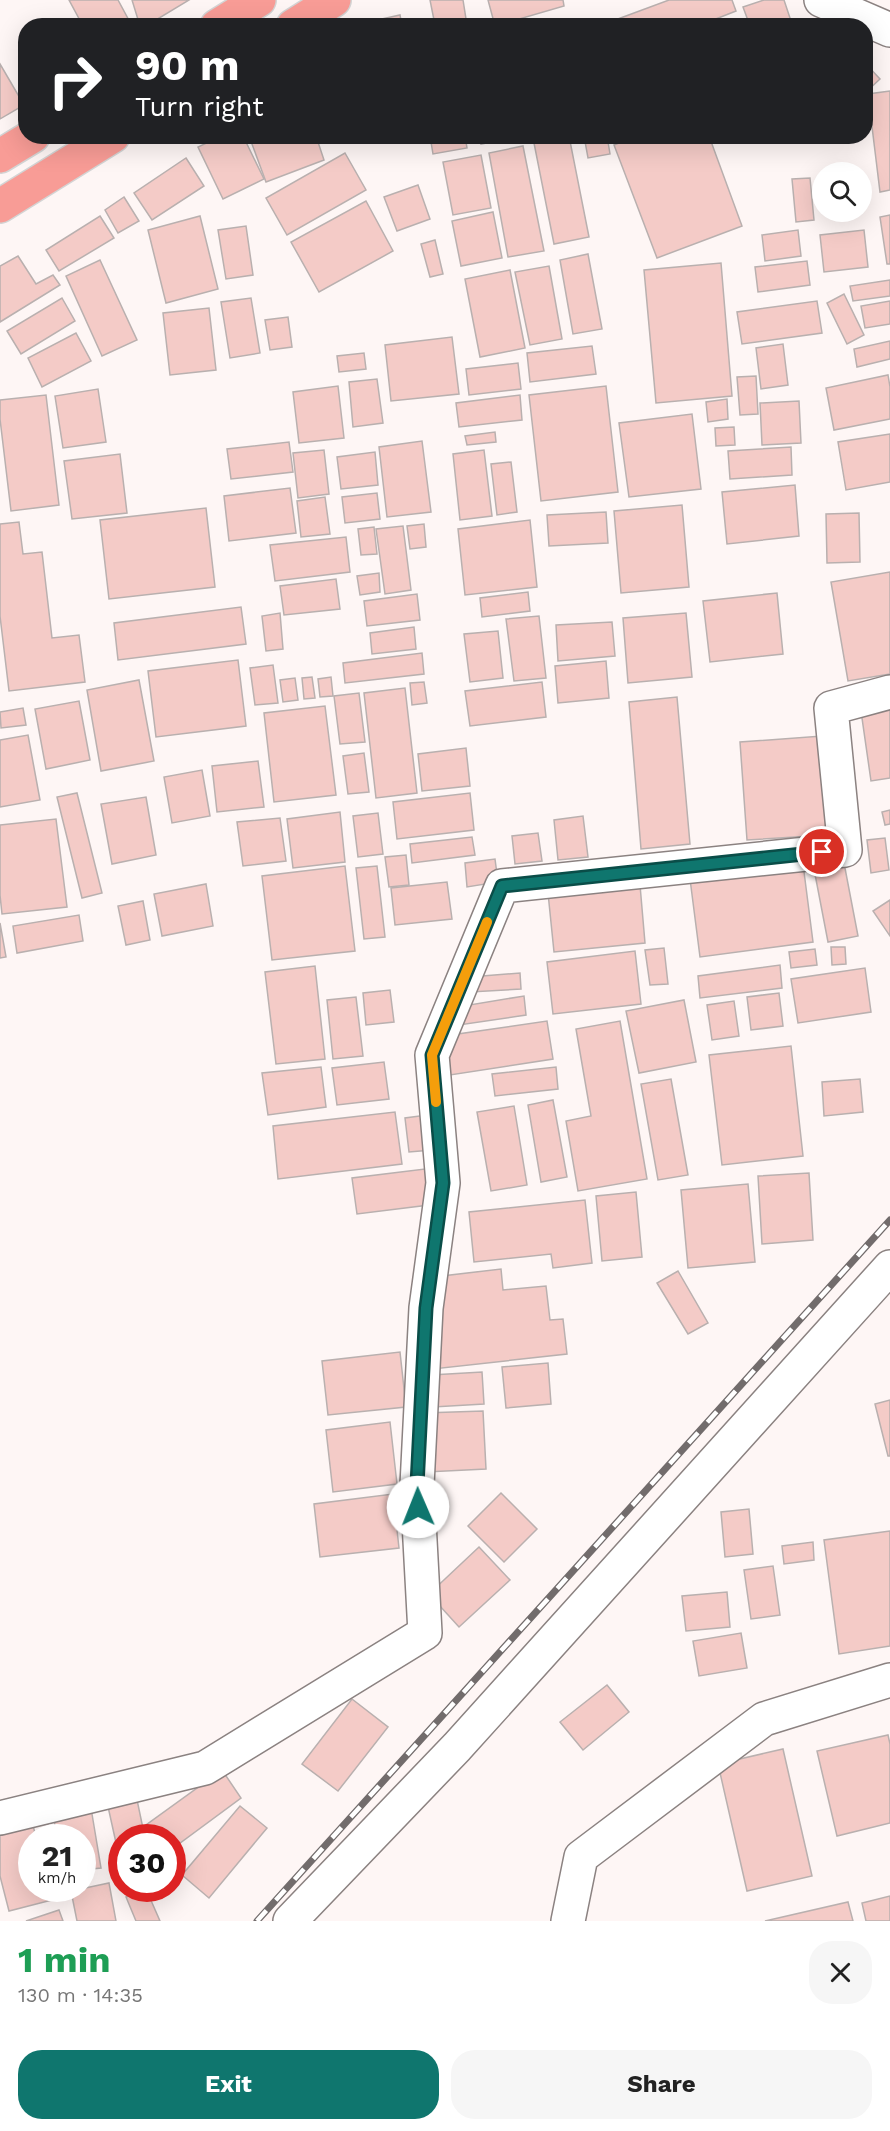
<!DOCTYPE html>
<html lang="en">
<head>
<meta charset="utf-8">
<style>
	:root { --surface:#fff; --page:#f6f6f6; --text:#222; --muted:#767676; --accent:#0f766e }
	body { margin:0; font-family:"Work Sans",sans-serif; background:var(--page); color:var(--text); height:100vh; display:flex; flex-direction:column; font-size:22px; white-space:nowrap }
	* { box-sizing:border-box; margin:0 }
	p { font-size:20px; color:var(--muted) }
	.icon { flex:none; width:33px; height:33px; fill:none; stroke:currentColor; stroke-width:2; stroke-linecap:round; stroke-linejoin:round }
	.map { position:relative; height:1921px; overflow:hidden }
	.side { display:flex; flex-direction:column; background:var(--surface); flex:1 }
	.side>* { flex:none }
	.guide { position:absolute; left:18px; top:18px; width:855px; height:126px; border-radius:24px; box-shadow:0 6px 24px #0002; background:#202124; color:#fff; overflow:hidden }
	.tools { position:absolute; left:812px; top:162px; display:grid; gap:12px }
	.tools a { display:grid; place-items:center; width:60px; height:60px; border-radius:50%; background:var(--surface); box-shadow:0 6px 24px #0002; font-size:30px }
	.speed { position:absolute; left:18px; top:1824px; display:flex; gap:12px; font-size:30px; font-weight:700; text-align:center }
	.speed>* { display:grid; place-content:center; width:78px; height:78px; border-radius:50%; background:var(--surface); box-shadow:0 6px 24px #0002; line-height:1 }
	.speed small { font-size:15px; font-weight:400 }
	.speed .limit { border:9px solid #d22; background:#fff; color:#111 }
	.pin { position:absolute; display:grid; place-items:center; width:51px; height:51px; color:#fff; margin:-26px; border:3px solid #fff; border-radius:50%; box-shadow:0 2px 6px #0007 }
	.me { position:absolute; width:66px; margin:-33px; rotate:359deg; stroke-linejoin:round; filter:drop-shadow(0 0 4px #0008) }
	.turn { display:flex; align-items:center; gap:21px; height:126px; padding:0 18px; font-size:27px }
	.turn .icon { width:78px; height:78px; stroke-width:2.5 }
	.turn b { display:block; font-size:42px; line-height:51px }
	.round { display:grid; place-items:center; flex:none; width:63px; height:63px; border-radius:24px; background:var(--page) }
	.overview { display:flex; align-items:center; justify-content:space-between; height:102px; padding:0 18px }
	h1 { font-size:36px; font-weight:700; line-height:45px; color:#1e9e55 }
	.button { display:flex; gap:12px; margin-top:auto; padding:12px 18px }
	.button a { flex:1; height:69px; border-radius:24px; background:var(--accent); color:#fff; font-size:24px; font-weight:700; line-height:69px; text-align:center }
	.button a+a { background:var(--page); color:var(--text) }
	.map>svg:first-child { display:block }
	.building { fill:#f4cbc7; stroke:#b9b0af; stroke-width:1.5 }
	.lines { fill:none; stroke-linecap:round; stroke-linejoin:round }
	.minor-casing { stroke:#8b8281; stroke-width:36 }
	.highway-casing { stroke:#d4d4d4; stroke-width:36 }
	.minor { stroke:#fff; stroke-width:33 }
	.highway { stroke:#f89c96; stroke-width:33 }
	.rail-casing { stroke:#726c6c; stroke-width:7 }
	.rail { stroke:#fff; stroke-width:4.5; stroke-dasharray:14; stroke-linecap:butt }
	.route-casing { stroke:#0a4d48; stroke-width:15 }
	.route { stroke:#0f766e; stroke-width:10 }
	.slow { stroke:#f59e0b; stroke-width:10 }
</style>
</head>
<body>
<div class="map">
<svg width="890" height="1921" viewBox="0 0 890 1921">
	<rect width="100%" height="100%" fill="#fef6f5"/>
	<g class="building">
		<polygon points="69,0 118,0 132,26 83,26"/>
		<polygon points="132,0 189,0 146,26 140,26"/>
		<polygon points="430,0 463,0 466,19 435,25"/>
		<polygon points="488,0 563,0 564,6 495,26"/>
		<polygon points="669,0 732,0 736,11 698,26 608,26 607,23"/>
		<polygon points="764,0 784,0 791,21 779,26 750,26 743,7"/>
		<polygon points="400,15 402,26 378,26 377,20"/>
		<polygon points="602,19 604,26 579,26 578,23"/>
		<polygon points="0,64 24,105 0,119"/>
		<polygon points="866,64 880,79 866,92"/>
		<polygon points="890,91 890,190 880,192 868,94"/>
		<polygon points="221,136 243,136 264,179 223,199 198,147"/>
		<polygon points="249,136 316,136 324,160 266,182"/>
		<polygon points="430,136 465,136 467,148 433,154"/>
		<polygon points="480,136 517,136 517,137 481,144"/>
		<polygon points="541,136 569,136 589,237 554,244 533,138"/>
		<polygon points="584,136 607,136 610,154 588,158"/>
		<polygon points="636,136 709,136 742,226 657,258 614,145"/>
		<polygon points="523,146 544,251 508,257 489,153"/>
		<polygon points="345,153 366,190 287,235 266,198"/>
		<polygon points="481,155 491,208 453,215 443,162"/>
		<polygon points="186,158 204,186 152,220 134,193"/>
		<polygon points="810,178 814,220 796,222 792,179"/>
		<polygon points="418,185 430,219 397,231 384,197"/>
		<polygon points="124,197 139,221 118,233 105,210"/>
		<polygon points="366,201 393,251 319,292 291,242"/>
		<polygon points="493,212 502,258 461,266 452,221"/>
		<polygon points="890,215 890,264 887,264 880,217"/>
		<polygon points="100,216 114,238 59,271 46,250"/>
		<polygon points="200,216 218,289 166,303 148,230"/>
		<polygon points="246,226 253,275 226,279 218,230"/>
		<polygon points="798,230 801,256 765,261 762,235"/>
		<polygon points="864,230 868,267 824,272 820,235"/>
		<polygon points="435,240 443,274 430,277 421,244"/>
		<polygon points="588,254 602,329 573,334 560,260"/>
		<polygon points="18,256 36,284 53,275 60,285 0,322 0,266"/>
		<polygon points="100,260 137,340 102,356 66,276"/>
		<polygon points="807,261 810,285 758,292 755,267"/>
		<polygon points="721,263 732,396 656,403 644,270"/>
		<polygon points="549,266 562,339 530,345 515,272"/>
		<polygon points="510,270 525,348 480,357 465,279"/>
		<polygon points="890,280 890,296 853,301 850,286"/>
		<polygon points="844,294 864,335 847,344 827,303"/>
		<polygon points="62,298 75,321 21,354 7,331"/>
		<polygon points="251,298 260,353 230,358 221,302"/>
		<polygon points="817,301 822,333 742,344 737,312"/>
		<polygon points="890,301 890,324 865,328 861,306"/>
		<polygon points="209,308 216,370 170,375 163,313"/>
		<polygon points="288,317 292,347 270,350 265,320"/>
		<polygon points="76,333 91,361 42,387 28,358"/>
		<polygon points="452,337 459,394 391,401 385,345"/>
		<polygon points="890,341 890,359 857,367 854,349"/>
		<polygon points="783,344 788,385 761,389 756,348"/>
		<polygon points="592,346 596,374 530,382 527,353"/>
		<polygon points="364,353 366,369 339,372 337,356"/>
		<polygon points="518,363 521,389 469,395 466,369"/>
		<polygon points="888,375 890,387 890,419 834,430 826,388"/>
		<polygon points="756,376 758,414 740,415 737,377"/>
		<polygon points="377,379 383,423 353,427 349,382"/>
		<polygon points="338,386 344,438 299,443 293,392"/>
		<polygon points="606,386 618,492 541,501 529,395"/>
		<polygon points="98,389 106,442 63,448 55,396"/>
		<polygon points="46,395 59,505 11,511 0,419 0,400"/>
		<polygon points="520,395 522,420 459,427 456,403"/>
		<polygon points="727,399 728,419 708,422 706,402"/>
		<polygon points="799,401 801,443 762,445 760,403"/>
		<polygon points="692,414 701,489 629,497 619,423"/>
		<polygon points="734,427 735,445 716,446 715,428"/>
		<polygon points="495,432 496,442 467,445 465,436"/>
		<polygon points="890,434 890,482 846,490 838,442"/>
		<polygon points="422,441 431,512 387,517 379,447"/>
		<polygon points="289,442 293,472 231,479 227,449"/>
		<polygon points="791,447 792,475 730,479 728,451"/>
		<polygon points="324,450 329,494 298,498 293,453"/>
		<polygon points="484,450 492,516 460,520 453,454"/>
		<polygon points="375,452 378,485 341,489 337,457"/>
		<polygon points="120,454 127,513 72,519 64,461"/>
		<polygon points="511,462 517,512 497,515 491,464"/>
		<polygon points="795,485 799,536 727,544 722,492"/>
		<polygon points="290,488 296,533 229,541 224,496"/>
		<polygon points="377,493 380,519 345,523 342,497"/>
		<polygon points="325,497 330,534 301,537 297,501"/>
		<polygon points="682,505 689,587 621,593 614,511"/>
		<polygon points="206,508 215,587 109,599 100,520"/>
		<polygon points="606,512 608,543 549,546 547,515"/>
		<polygon points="859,513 860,562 827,563 826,514"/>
		<polygon points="530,520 537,587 465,595 458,529"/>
		<polygon points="19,522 23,554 42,552 52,638 79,635 85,682 9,691 0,616 0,524"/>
		<polygon points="424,524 426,547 410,549 407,526"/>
		<polygon points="403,526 411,590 385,594 376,529"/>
		<polygon points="374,527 377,554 361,555 358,529"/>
		<polygon points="346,537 350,572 275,581 270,545"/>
		<polygon points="890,572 890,674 848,681 831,582"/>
		<polygon points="379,573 380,592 360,595 357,576"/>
		<polygon points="336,579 340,609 284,615 280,586"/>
		<polygon points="528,592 530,611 482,617 480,598"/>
		<polygon points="777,593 783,654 710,662 703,601"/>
		<polygon points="417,594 420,620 367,626 364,601"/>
		<polygon points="241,607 246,644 118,660 114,623"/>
		<polygon points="280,613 283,649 266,651 262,616"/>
		<polygon points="686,613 692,677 628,683 623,618"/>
		<polygon points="539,616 546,678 514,681 506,619"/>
		<polygon points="612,622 615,656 558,661 556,625"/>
		<polygon points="414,627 416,649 372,654 370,633"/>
		<polygon points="498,631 503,678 470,682 464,634"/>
		<polygon points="422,653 424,674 345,683 343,663"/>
		<polygon points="238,660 246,726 156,737 148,671"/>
		<polygon points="606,661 609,698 558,703 555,666"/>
		<polygon points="273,665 278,703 255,705 250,668"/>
		<polygon points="312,677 315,698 304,699 302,678"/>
		<polygon points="331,677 333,696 320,697 318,679"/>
		<polygon points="295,678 298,700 283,702 280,680"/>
		<polygon points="139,680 154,761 101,771 87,690"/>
		<polygon points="424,682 427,703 412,705 410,683"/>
		<polygon points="542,682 546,717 470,726 465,691"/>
		<polygon points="405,688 417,793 376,798 364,693"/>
		<polygon points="359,693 365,742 340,744 334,696"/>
		<polygon points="677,697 690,844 641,849 629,702"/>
		<polygon points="79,701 90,760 46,769 35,709"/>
		<polygon points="325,706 336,795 274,802 264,713"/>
		<polygon points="890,706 890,778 871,781 861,711"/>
		<polygon points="23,708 26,725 1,728 0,712"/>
		<polygon points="28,735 40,800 0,807 0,740"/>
		<polygon points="822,736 828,835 747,840 740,742"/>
		<polygon points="466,748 470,786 422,791 418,754"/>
		<polygon points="364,753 369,792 348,794 343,756"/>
		<polygon points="258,761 264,807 217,812 212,766"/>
		<polygon points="202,770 210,816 172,823 164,777"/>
		<polygon points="77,793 102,893 82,898 57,797"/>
		<polygon points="470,793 474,830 397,839 393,802"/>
		<polygon points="146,797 156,855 112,864 101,804"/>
		<polygon points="890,810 890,824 885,825 882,812"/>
		<polygon points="340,812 345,862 293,868 287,819"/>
		<polygon points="378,813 383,854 358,857 353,816"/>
		<polygon points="583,816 588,857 558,860 554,820"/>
		<polygon points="280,818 286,861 243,866 237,822"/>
		<polygon points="56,819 67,907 2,914 0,895 0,825"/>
		<polygon points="538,833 542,861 515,864 512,836"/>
		<polygon points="472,837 475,855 412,863 410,844"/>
		<polygon points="885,838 889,870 871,873 867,840"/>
		<polygon points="406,855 409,885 389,887 385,857"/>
		<polygon points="495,859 498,882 467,887 465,863"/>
		<polygon points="844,863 858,936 828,942 814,869"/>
		<polygon points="803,864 813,942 700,957 690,879"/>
		<polygon points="345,866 355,951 272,960 262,876"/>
		<polygon points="377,866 385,937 364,939 356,868"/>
		<polygon points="447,882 452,919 395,925 391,888"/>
		<polygon points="206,884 213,926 162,936 154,894"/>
		<polygon points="640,885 645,943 554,952 548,893"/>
		<polygon points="890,900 890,936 873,911"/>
		<polygon points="143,901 150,940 126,945 118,906"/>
		<polygon points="79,915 83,941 17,953 13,926"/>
		<polygon points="0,923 6,957 0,958"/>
		<polygon points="831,947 845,947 846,964 832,965"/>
		<polygon points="664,948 668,984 650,985 645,950"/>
		<polygon points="815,949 817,965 791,968 789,952"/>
		<polygon points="635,951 641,1004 553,1014 547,962"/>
		<polygon points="780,965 782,988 700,998 698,976"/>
		<polygon points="315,966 325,1059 276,1064 265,972"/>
		<polygon points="865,968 871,1012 798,1023 791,979"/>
		<polygon points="520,973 521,989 470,992 470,977"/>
		<polygon points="390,990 394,1022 366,1025 363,993"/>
		<polygon points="779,993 783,1026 751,1030 747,997"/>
		<polygon points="524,996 526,1015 459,1025 457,1007"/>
		<polygon points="356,997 363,1056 333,1059 327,1000"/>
		<polygon points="684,1000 696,1062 639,1073 626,1011"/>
		<polygon points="734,1001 739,1036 712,1040 707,1005"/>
		<polygon points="547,1021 553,1059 450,1075 444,1036"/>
		<polygon points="620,1021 647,1179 578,1191 566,1121 591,1116 576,1029"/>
		<polygon points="791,1046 803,1156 722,1165 709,1055"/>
		<polygon points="384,1062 389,1099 337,1105 332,1068"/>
		<polygon points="321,1067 326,1107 268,1115 262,1073"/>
		<polygon points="556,1067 558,1089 495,1096 492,1074"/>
		<polygon points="671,1079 688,1175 658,1180 641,1084"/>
		<polygon points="860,1079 863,1112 824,1116 822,1082"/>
		<polygon points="553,1100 567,1177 541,1182 528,1105"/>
		<polygon points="514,1106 527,1185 491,1191 477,1112"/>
		<polygon points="395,1112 402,1164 278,1179 273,1126"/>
		<polygon points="427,1115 432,1150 409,1152 405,1118"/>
		<polygon points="433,1168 437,1204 357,1214 352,1178"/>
		<polygon points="809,1173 813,1240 762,1244 758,1176"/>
		<polygon points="748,1184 755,1262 688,1268 681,1190"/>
		<polygon points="636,1192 642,1257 602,1261 596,1196"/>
		<polygon points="585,1200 592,1263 553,1268 551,1254 474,1262 469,1212"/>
		<polygon points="501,1269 503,1290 546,1286 550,1320 563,1319 567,1354 433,1369 442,1276"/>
		<polygon points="678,1271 708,1323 688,1334 657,1283"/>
		<polygon points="400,1352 406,1407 328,1415 322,1361"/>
		<polygon points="548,1363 551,1404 506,1408 502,1367"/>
		<polygon points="482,1372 484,1404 433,1407 431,1375"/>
		<polygon points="890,1400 890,1456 888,1456 875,1404"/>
		<polygon points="483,1411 486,1469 426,1472 423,1413"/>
		<polygon points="390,1422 397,1484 333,1492 326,1430"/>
		<polygon points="501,1493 537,1529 504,1562 468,1526"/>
		<polygon points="393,1494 399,1548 320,1557 314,1504"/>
		<polygon points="749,1509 753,1554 725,1557 721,1512"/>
		<polygon points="890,1531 890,1646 839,1654 824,1540"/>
		<polygon points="813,1542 814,1560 784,1564 782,1546"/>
		<polygon points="479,1547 510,1580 459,1627 429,1594"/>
		<polygon points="773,1566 780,1615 751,1619 744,1570"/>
		<polygon points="727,1592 730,1627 686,1631 682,1596"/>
		<polygon points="741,1633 747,1668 699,1676 693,1641"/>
		<polygon points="607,1685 629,1712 583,1750 560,1722"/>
		<polygon points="352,1699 388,1727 338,1791 302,1764"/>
		<polygon points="888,1735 890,1744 890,1823 837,1836 817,1751"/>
		<polygon points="783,1749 812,1876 747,1891 718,1764"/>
		<polygon points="222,1770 241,1798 172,1849 172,1838 155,1838 146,1825"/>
		<polygon points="136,1795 145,1838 122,1838 122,1870 107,1802"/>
		<polygon points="240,1806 267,1828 209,1898 182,1875"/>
		<polygon points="91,1808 101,1868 82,1870 82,1838 57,1838 53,1813"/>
		<polygon points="33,1825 36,1838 32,1838 32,1888 49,1888 52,1900 9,1911 0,1876 0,1834"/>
		<polygon points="109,1883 116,1921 77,1921 71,1891"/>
		<polygon points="146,1889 160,1921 136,1921 126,1897"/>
		<polygon points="890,1896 890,1921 866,1921 862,1903"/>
		<polygon points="848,1902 853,1921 765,1921"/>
		<polygon points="59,1910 63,1921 26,1921"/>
	</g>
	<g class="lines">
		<defs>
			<g id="minor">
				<polyline points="821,0 890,30"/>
				<polyline points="0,1818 205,1768 425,1633 417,1485 426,1308 443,1183 432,1055 502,886 845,850 831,708 890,692"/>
				<polyline points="290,1921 457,1747 890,1267"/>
				<polyline points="568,1921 581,1857 764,1719 890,1680"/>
			</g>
			<g id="highway">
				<polyline points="217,26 259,0"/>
				<polyline points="293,26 334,0"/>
				<polyline points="0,156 33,136"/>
				<polyline points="0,206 113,136"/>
			</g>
		</defs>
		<use href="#minor" class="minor-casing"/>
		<use href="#highway" class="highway-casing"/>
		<use href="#minor" class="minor"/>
		<use href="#highway" class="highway"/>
		<defs>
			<polyline id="rail" points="257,1921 890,1220"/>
		</defs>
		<use href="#rail" class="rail-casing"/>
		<use href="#rail" class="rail"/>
	</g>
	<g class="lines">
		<defs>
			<polyline id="route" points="418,1507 417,1485 426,1308 443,1183 432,1055 502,886 822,852"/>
		</defs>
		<use href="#route" class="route-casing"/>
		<use href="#route" class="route"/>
		<polyline class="slow" points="436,1102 432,1055 487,922"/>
	</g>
</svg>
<div class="tools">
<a><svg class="icon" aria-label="search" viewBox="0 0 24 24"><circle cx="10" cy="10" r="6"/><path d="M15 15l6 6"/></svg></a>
</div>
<div class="speed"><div>21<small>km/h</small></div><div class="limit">30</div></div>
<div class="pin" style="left:822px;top:852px;background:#d93025"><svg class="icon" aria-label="arrive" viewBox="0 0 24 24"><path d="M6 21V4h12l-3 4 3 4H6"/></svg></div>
<svg class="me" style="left:418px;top:1507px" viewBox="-20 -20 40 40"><circle r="19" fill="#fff"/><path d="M0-13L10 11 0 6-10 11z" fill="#0f766e"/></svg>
<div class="guide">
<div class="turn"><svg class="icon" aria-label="right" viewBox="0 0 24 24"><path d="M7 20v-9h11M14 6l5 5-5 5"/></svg><div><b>90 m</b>Turn right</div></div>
</div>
</div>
<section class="side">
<div class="overview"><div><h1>1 min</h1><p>130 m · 14:35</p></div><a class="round"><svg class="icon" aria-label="close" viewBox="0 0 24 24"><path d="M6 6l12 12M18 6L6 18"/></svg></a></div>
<div class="button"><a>Exit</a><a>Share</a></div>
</section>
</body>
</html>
